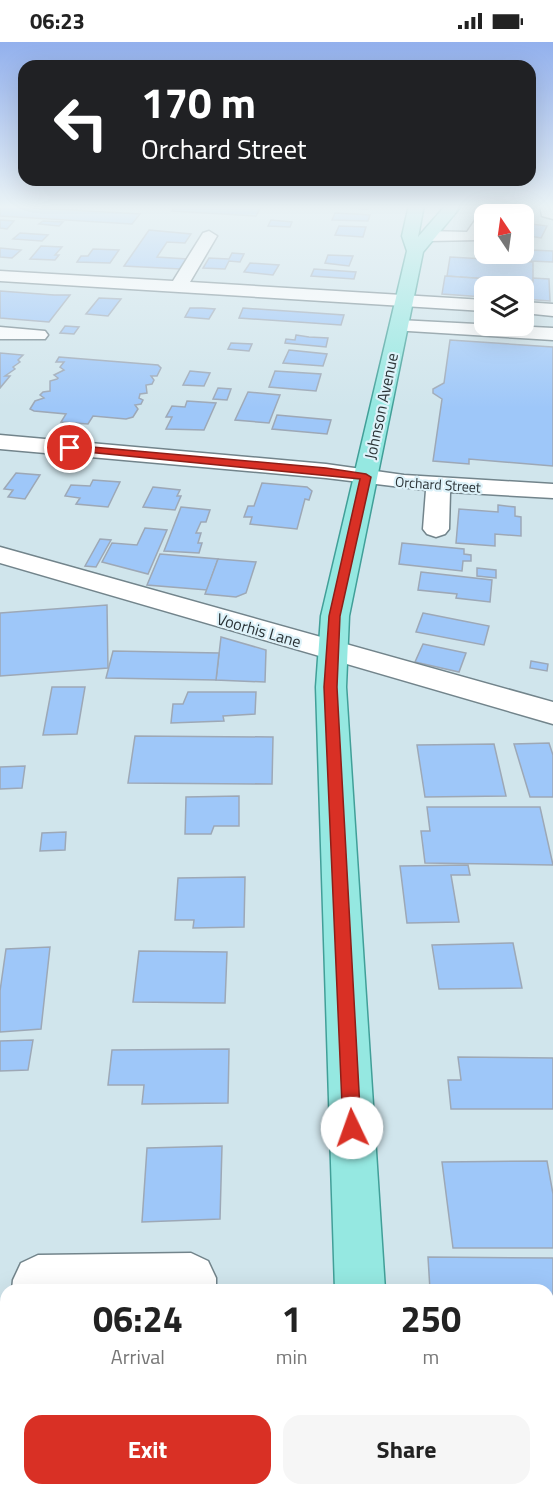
<!DOCTYPE html>
<html lang="en">
<head>
<meta charset="utf-8">
<style>
	:root { --surface:#fff; --page:#f6f6f6; --text:#222; --muted:#767676; --accent:#d93025 }
	body { margin:0; font-family:"Titillium Web",sans-serif; background:var(--page); color:var(--text); height:100vh; display:flex; flex-direction:column; font-size:22px; white-space:nowrap }
	* { box-sizing:border-box; margin:0 }
	p { font-size:20px; color:var(--muted) }
	.icon { flex:none; width:33px; height:33px; fill:none; stroke:currentColor; stroke-width:2; stroke-linecap:round; stroke-linejoin:round }
	.map { position:relative; flex:1; overflow:hidden }
	.details { position:absolute; left:0px; top:1242px; width:554px; height:212px; display:flex; flex-direction:column; background:var(--surface); border-radius:18px 18px 0 0; box-shadow:0 6px 24px #0002 }
	.details>* { flex:none }
	.hud { position:absolute; left:18px; top:18px; width:518px; height:126px; border-radius:18px; box-shadow:0 6px 24px #0002; background:#202124; color:#fff; overflow:hidden }
	.needle { width:39px; rotate:347deg }
	.controls { position:absolute; left:474px; top:162px; display:grid; gap:12px }
	.controls a { display:grid; place-items:center; width:60px; height:60px; border-radius:12px; background:var(--surface); box-shadow:0 6px 24px #0002; font-size:30px }
	.pin { position:absolute; display:grid; place-items:center; width:51px; height:51px; color:#fff; margin:-26px; border:3px solid #fff; border-radius:50%; box-shadow:0 2px 6px #0007 }
	.me { position:absolute; width:66px; margin:-33px; rotate:357deg; stroke-linejoin:round; filter:drop-shadow(0 0 4px #0008) }
	.turn { display:flex; align-items:center; gap:21px; height:126px; padding:0 24px; font-size:27px }
	.turn .icon { width:78px; height:78px; stroke-width:2.5 }
	.turn b { display:block; font-size:42px; line-height:51px }
	.eta { display:flex; justify-content:space-evenly; align-items:center; height:102px; text-align:center }
	.eta b { font-size:36px; font-weight:700; line-height:42px }
	.action { display:flex; gap:12px; margin-top:auto; padding:12px 24px }
	.action a { flex:1; height:69px; border-radius:18px; background:var(--accent); color:#fff; font-size:24px; font-weight:700; line-height:69px; text-align:center }
	.action a+a { background:var(--page); color:var(--text) }
	.status { display:flex; justify-content:space-between; align-items:center; height:42px; padding:0 30px; background:var(--surface); direction:ltr }
	.status svg { height:16px; fill:currentColor }
	.map>svg:first-child { display:block }
	.building { fill:#9ec7f9; stroke:#9da8b6; stroke-width:1.5 }
	.lines { fill:none; stroke-linecap:round; stroke-linejoin:round }
	.minor-casing { stroke:#72848b; stroke-width:3 }
	.major-casing { stroke:#419f98; stroke-width:3 }
	.minor { fill:#fff; fill-rule:evenodd }
	.major { fill:#95e8e1; fill-rule:evenodd }
	.route { fill:#d93025; stroke:#8d1f18; stroke-width:1.5 }
	.labels { text-anchor:middle; dominant-baseline:central; stroke-width:4.5; stroke-linejoin:round; paint-order:stroke }
	.far-street-label { font-size:14px; fill:#2a3235; stroke:#ddf2f9 }
	.street-label { font-size:16px; fill:#2a3235; stroke:#ddf2f9 }
</style>
</head>
<body>
<div class="status"><b>06:23</b><svg viewBox="0 0 49 12"><path d="M0 12V9h3v3zM5 12V6h3v6zM10 12V3h3v9zM15 12V0h3v12zM26 1h20v11H26zM47 4h2v5h-2z"/></svg></div>
<div class="map">
<svg width="553" height="1453" viewBox="0 0 553 1453">
	<rect width="100%" height="100%" fill="#d0e5ec"/>
	<g class="building">
		<polygon points="177,163 262,163 256,174 172,169"/>
		<polygon points="348,163 374,163 368,167 350,166"/>
		<polygon points="0,164 140,172 132,182 0,174"/>
		<polygon points="335,171 370,173 368,179 332,178"/>
		<polygon points="0,178 14,179 7,187 0,186"/>
		<polygon points="271,178 292,180 290,185 268,184"/>
		<polygon points="43,179 63,180 59,184 39,182"/>
		<polygon points="524,181 547,184 541,196 524,193"/>
		<polygon points="339,184 366,185 363,195 335,193"/>
		<polygon points="149,188 191,192 185,201 167,200 157,215 187,217 181,227 124,224"/>
		<polygon points="20,191 48,193 42,199 13,197"/>
		<polygon points="41,204 62,205 55,213 59,213 55,218 30,217"/>
		<polygon points="0,206 21,208 12,216 0,215"/>
		<polygon points="93,207 119,208 110,221 77,220 81,214 88,214"/>
		<polygon points="531,208 553,209 553,220 531,219"/>
		<polygon points="232,211 244,212 240,220 229,219 225,227 203,226 209,216 229,217"/>
		<polygon points="328,213 353,214 349,224 325,221"/>
		<polygon points="450,215 533,220 533,240 447,234"/>
		<polygon points="250,221 279,223 273,233 244,230"/>
		<polygon points="314,227 356,230 354,237 311,234"/>
		<polygon points="445,234 533,240 533,236 549,237 550,259 524,257 524,244 484,244 484,255 442,252"/>
		<polygon points="0,249 54,253 70,253 49,280 0,276"/>
		<polygon points="99,256 121,257 108,274 86,272"/>
		<polygon points="190,266 202,266 215,267 209,277 185,275"/>
		<polygon points="243,266 344,273 341,283 239,276"/>
		<polygon points="65,284 79,285 74,292 60,291"/>
		<polygon points="296,293 309,295 328,296 326,305 285,301 286,297 295,298"/>
		<polygon points="450,298 553,305 553,424 469,417 469,422 433,419 442,357 433,351 433,347 444,341"/>
		<polygon points="231,301 252,302 249,309 228,307"/>
		<polygon points="289,308 327,312 323,324 283,321"/>
		<polygon points="0,311 23,313 18,318 20,320 13,325 15,327 5,334 10,334 0,346"/>
		<polygon points="59,315 158,323 161,326 157,334 151,334 154,338 152,342 146,343 147,351 140,352 139,356 143,358 141,362 135,363 138,367 133,375 126,377 93,374 88,382 61,380 66,372 34,369 30,367 35,359 44,356 40,353 43,350 50,349 50,339 57,337 58,336 54,333 64,328 60,325 64,320 56,320"/>
		<polygon points="190,329 210,331 204,344 183,343"/>
		<polygon points="275,329 321,332 316,349 269,345"/>
		<polygon points="218,346 231,347 227,358 213,357"/>
		<polygon points="248,350 280,353 269,381 235,378"/>
		<polygon points="187,359 216,361 204,388 166,387 172,375 166,375 172,364 185,365"/>
		<polygon points="277,373 331,378 327,392 272,387"/>
		<polygon points="16,431 40,433 25,457 8,455 13,448 4,447"/>
		<polygon points="93,438 120,440 108,465 76,462 80,456 65,454 71,443 90,444"/>
		<polygon points="262,441 307,445 312,449 309,458 305,457 297,487 250,482 252,475 244,475 248,464 254,464"/>
		<polygon points="153,445 180,448 177,454 181,454 175,468 143,465"/>
		<polygon points="498,463 515,465 515,474 521,475 521,494 495,492 495,504 456,501 459,467 498,470"/>
		<polygon points="181,465 210,468 206,480 201,480 196,491 201,491 198,501 202,501 199,511 164,509"/>
		<polygon points="145,486 167,488 148,532 102,520 112,501 137,503"/>
		<polygon points="100,497 111,498 96,525 85,524"/>
		<polygon points="402,501 464,507 464,512 471,513 471,519 463,519 462,529 399,522"/>
		<polygon points="160,512 218,517 207,548 147,543"/>
		<polygon points="218,517 256,520 246,551 236,555 205,552"/>
		<polygon points="477,526 496,528 496,536 477,534"/>
		<polygon points="421,530 492,538 490,560 456,556 457,552 418,548"/>
		<polygon points="107,563 108,626 0,634 0,571"/>
		<polygon points="423,571 489,584 484,603 416,590"/>
		<polygon points="221,595 266,608 265,640 216,638"/>
		<polygon points="423,602 466,611 459,630 415,620"/>
		<polygon points="113,609 219,611 216,638 106,636"/>
		<polygon points="531,619 548,622 547,629 530,626"/>
		<polygon points="52,645 85,645 77,692 43,693"/>
		<polygon points="188,650 256,650 255,672 223,674 224,679 171,681 173,662 183,662"/>
		<polygon points="135,694 273,695 272,742 128,741"/>
		<polygon points="549,701 553,713 553,755 530,755 514,702"/>
		<polygon points="494,702 506,754 425,755 417,703"/>
		<polygon points="25,724 22,746 0,747 0,725"/>
		<polygon points="239,754 239,784 214,784 211,792 185,792 186,755"/>
		<polygon points="427,765 540,765 553,823 425,821 421,789 430,789"/>
		<polygon points="66,790 65,808 40,809 42,791"/>
		<polygon points="468,823 470,833 451,833 459,880 407,881 400,824"/>
		<polygon points="245,835 244,885 193,886 194,878 175,878 178,836"/>
		<polygon points="513,901 522,946 439,947 432,903"/>
		<polygon points="50,905 41,987 0,990 0,949 6,907"/>
		<polygon points="139,909 227,910 225,961 133,960"/>
		<polygon points="33,998 28,1028 0,1029 0,999"/>
		<polygon points="229,1007 228,1061 142,1062 144,1043 108,1043 112,1008"/>
		<polygon points="458,1015 553,1016 553,1067 451,1067 448,1038 461,1038"/>
		<polygon points="222,1104 220,1177 142,1180 147,1106"/>
		<polygon points="547,1119 553,1152 553,1206 453,1206 442,1120"/>
		<polygon points="428,1215 553,1216 553,1286 548,1286 548,1248 430,1248"/>
		<rect x="548" y="1368" width="5" height="74"/>
	</g>
	<g class="lines">
		<defs>
			<g id="minor">
				<polygon points="540,163 553,163 553,177 542,174"/>
				<polygon points="485,172 484,188 478,198 427,199 419,194 427,189 467,190 478,174"/>
				<polygon points="209,189 217,194 190,240 484,258 484,269 0,239 0,229 173,239 203,191"/>
				<polygon points="524,260 553,262 553,274 524,271"/>
				<polygon points="399,278 553,286 553,298 392,288 390,284 392,280"/>
				<polygon points="0,285 45,289 48,293 45,297 0,297"/>
				<polygon points="0,393 326,422 404,433 553,442 553,456 450,450 449,487 445,492 436,495 427,492 423,487 426,448 326,436 0,407"/>
				<polygon points="0,505 553,660 553,682 0,521"/>
				<polygon points="191,1211 208,1219 216,1236 216,1248 12,1248 13,1238 21,1221 38,1213"/>
				<rect x="548" y="1307" width="5" height="52"/>
				<polygon points="6,1422 6,1448 39,1448 38,1453 0,1453 0,1425"/>
				<rect x="158" y="1448" width="56" height="5"/>
			</g>
			<g id="major">
				<polygon points="409,163 424,163 418,195 446,163 462,163 423,210 349,574 346,645 385,1248 335,1248 316,645 321,574 407,209 402,194"/>
				<polygon points="338,1448 394,1448 395,1453 339,1453"/>
			</g>
		</defs>
		<use href="#minor" class="minor-casing"/>
		<use href="#major" class="major-casing"/>
		<use href="#minor" class="minor"/>
		<use href="#major" class="major"/>
	</g>
	<linearGradient id="sky" x2="0" y2="1"><stop stop-color="#92b0ed"/><stop offset="0.45" stop-color="#eaf3f6"/><stop offset="1" stop-color="#eaf3f6" stop-opacity="0"/></linearGradient>
	<rect width="553" height="366" fill="url(#sky)"/>
	<polygon class="route" points="70,403 326,426 366,432 371,435 340,574 337,645 361,1086 359,1092 352,1095 346,1092 343,1086 324,645 329,574 360,437 67,408 67,404"/>
	<g class="labels">
		<g class="far-street-label">
			<text transform="translate(438 442) rotate(4)">Orchard Street</text>
		</g>
		<g class="street-label">
			<text transform="translate(381 364) rotate(-78)">Johnson Avenue</text>
			<text transform="translate(259 588) rotate(16)">Voorhis Lane</text>
		</g>
	</g>
</svg>
<div class="controls">
<a><svg class="needle" viewBox="-14 -14 28 28"><path d="M0-13l5 13h-10z" fill="#e53935"/><path d="M0 13l5-13h-10z" fill="#767676"/></svg></a>
<a><svg class="icon" aria-label="layers" viewBox="0 0 24 24"><path d="M12 4l9 5-9 5-9-5zM3 14l9 5 9-5"/></svg></a>
</div>
<div class="pin" style="left:70px;top:406px;background:#d93025"><svg class="icon" aria-label="arrive" viewBox="0 0 24 24"><path d="M6 21V4h12l-3 4 3 4H6"/></svg></div>
<svg class="me" style="left:352px;top:1086px" viewBox="-20 -20 40 40"><circle r="19" fill="#fff"/><path d="M0-13L10 11 0 6-10 11z" fill="#d93025"/></svg>
<div class="hud">
<div class="turn"><svg class="icon" aria-label="left" viewBox="0 0 24 24"><path d="M17 20v-9H6M10 6l-5 5 5 5"/></svg><div><b>170 m</b>Orchard Street</div></div>
</div>
<section class="details">
<div class="eta">
<div><b>06:24</b><p>Arrival</p></div>
<div><b>1</b><p>min</p></div>
<div><b>250</b><p>m</p></div>
</div>
<div class="action"><a>Exit</a><a>Share</a></div>
</section>
</div>
</body>
</html>
